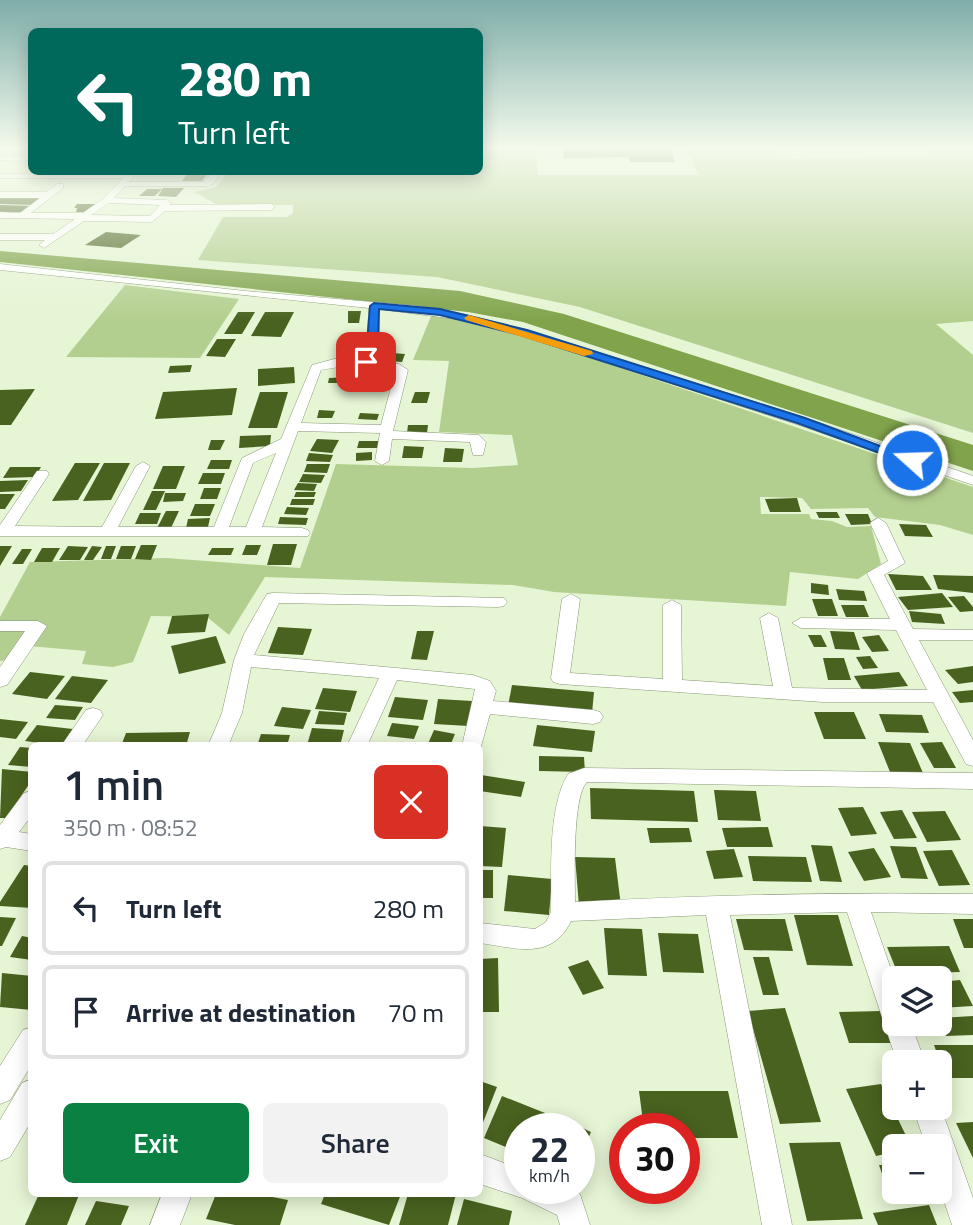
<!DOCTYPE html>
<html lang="en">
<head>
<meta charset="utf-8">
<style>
	:root { --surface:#fff; --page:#f2f2f3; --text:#1f2937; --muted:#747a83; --line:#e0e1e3; --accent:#0b8043 }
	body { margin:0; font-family:"Titillium Web",sans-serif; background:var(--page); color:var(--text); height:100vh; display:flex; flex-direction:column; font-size:26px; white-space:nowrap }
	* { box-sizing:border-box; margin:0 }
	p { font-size:23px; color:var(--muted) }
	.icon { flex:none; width:38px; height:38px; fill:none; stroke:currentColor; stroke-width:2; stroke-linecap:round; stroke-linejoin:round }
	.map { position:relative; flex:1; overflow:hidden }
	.side { position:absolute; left:28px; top:742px; width:455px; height:455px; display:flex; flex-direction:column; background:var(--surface); border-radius:10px; box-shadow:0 4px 18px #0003 }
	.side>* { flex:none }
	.top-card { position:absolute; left:28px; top:28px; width:455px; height:147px; border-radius:10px; box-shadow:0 4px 18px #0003; background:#00695c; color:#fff; overflow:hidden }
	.fabs { position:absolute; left:882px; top:966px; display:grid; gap:14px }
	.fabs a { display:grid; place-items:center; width:70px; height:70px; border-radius:10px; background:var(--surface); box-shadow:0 4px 18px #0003; font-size:35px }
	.speed { position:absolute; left:504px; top:1113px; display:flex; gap:14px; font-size:35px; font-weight:700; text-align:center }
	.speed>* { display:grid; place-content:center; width:91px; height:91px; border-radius:50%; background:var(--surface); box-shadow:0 4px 18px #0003; line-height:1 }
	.speed small { font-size:18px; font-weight:400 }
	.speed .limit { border:10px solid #d22; background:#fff; color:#111 }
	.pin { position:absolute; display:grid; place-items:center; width:60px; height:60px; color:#fff; margin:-30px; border-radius:14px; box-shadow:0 4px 10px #0006 }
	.me { position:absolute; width:77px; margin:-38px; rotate:290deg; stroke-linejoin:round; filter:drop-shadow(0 0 5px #0008) }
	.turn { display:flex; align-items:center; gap:24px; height:147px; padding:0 35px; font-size:32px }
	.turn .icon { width:91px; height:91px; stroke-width:2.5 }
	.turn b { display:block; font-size:49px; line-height:60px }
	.round { display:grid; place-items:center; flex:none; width:74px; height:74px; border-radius:10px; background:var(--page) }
	.headline { display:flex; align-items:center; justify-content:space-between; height:119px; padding:0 35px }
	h1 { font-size:42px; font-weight:600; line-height:52px }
	.primary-button { display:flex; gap:14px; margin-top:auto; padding:14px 35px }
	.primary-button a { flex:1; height:80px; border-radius:10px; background:var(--accent); color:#fff; font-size:28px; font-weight:600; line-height:80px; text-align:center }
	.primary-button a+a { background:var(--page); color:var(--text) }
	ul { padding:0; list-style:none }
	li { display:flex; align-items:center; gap:21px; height:94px; margin:0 14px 10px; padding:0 21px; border:4px solid var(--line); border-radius:10px }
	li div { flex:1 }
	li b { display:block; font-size:26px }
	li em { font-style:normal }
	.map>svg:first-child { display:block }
	.green { fill:#b3cf8f }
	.water { fill:#80a34b }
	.building { fill:#49621f }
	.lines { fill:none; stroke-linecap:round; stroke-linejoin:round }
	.street-casing { stroke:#889678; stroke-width:1 }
	.street { fill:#fff; fill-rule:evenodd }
	.route { fill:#1a73e8; stroke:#114b97; stroke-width:2 }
	.slow { fill:#f59e0b }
</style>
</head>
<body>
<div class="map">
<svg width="973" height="1225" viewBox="0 0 973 1225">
	<rect width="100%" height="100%" fill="#e6f5d4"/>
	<g class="green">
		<polygon points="480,149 536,149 538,175 699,175 686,149 771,149 787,159 933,156 924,149 973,149 973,321 936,324 973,355 973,433 580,307 437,277 198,260 223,217 287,217 293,213 293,205 218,205 194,192 216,187 229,172 480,172"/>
		<polygon points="125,285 239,299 200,358 66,357"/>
		<polygon points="432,314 544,342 973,487 973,535 940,525 875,517 868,508 811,509 802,498 760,497 761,514 809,514 811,519 832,521 847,527 871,526 881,564 858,579 790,572 786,606 554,592 513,585 265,577 229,635 207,617 151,616 133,662 113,667 82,664 86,651 29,646 18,659 0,661 0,617 30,562 166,558 300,568 336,464 473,468 518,465 512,435 439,432 449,361 413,360"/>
	</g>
	<polygon class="water" points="0,251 460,291 564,314 973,445 973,471 523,322 468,312 0,262"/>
	<g class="building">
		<polygon points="562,149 671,149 675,162 630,162 628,157 564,158"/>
		<polygon points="189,172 209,172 202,181 182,181"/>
		<polygon points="163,188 184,188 176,197 158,196"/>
		<polygon points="147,189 162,189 155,196 139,196"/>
		<polygon points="0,198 43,198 34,205 0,204"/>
		<polygon points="77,204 96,204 84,212 76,212 77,208 74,208"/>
		<polygon points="0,205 33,206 26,212 0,212"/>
		<polygon points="106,232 141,235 121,248 85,245"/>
		<polygon points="348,311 361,311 359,323 348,323"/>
		<polygon points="238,312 255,312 242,334 224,334"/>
		<polygon points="265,312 294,312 281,337 251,336"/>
		<polygon points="217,339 236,339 225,357 206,356"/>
		<polygon points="391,353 405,354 402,362 388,361"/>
		<polygon points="192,365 190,372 168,373 170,366"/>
		<polygon points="294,367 295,383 258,386 258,369"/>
		<polygon points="372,372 389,372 386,380 369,380"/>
		<polygon points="351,377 350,383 328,383 329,378"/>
		<polygon points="237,388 232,415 155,419 163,392"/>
		<polygon points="35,389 11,425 0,425 0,390"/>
		<polygon points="260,392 288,392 277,428 248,428"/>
		<polygon points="415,392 430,392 427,403 411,403"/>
		<polygon points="319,410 335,411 332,418 317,418"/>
		<polygon points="360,413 379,414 377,420 358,419"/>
		<polygon points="408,425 428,425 427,433 407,433"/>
		<polygon points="271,435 270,446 239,448 240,436"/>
		<polygon points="317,439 339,440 332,453 310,451"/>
		<polygon points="211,440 225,440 220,450 208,450"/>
		<polygon points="359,441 381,441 380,448 357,448"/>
		<polygon points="404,446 424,447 422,458 402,458"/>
		<polygon points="445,448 464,449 462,462 443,462"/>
		<polygon points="372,452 372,460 356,461 356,453"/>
		<polygon points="309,453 333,455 330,462 306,461"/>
		<polygon points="211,460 232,460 229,469 207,469"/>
		<polygon points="75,463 100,463 78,500 52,501"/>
		<polygon points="104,463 130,463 111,500 83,501"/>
		<polygon points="307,464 330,464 327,473 304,472"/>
		<polygon points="163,466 185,466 176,489 153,489"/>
		<polygon points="10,467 41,467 35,477 3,478"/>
		<polygon points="203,473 225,473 221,484 198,484"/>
		<polygon points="303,474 325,475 321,483 299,482"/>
		<polygon points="28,480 21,491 0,492 0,481"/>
		<polygon points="298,483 317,484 314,491 294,490"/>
		<polygon points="204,488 221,488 217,499 200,499"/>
		<polygon points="152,491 165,491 156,510 143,510"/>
		<polygon points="296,492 316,492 314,497 294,497"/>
		<polygon points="165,493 186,493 183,501 163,502"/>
		<polygon points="0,494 15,494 5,509 0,509"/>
		<polygon points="797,498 801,512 770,512 765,499"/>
		<polygon points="292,499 315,499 313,505 290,505"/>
		<polygon points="195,504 215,504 210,516 190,516"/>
		<polygon points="287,507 309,508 306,515 284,514"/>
		<polygon points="166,511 179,511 170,530 156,530"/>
		<polygon points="816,512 837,512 840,518 819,518"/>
		<polygon points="140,513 161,513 157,524 135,524"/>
		<polygon points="845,514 868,514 872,524 851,525"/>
		<polygon points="280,517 308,518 306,525 278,524"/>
		<polygon points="210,518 208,527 186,528 188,519"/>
		<polygon points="899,524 926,525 933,537 905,536"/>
		<polygon points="273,544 297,544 291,565 267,565"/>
		<polygon points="141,545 157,545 151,560 135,559"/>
		<polygon points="246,545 261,545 257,555 242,555"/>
		<polygon points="0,546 12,546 0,566"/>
		<polygon points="68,546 88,547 80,560 59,560"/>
		<polygon points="92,546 102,547 93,560 84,560"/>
		<polygon points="106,546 116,546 111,559 101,559"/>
		<polygon points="121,546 136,546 131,559 116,559"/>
		<polygon points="42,548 60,548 52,562 34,562"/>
		<polygon points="212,548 234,548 231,555 208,555"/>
		<polygon points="22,549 32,549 23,564 12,564"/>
		<polygon points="888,574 923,576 932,590 896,590"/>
		<polygon points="933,575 973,576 973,593 938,589"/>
		<polygon points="811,583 828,585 829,595 811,593"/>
		<polygon points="836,589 864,591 867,601 839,600"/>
		<polygon points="942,593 953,607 908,610 898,597"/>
		<polygon points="964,596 973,607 973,611 960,612 948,597"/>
		<polygon points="812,599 832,599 838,616 818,616"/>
		<polygon points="841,605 864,605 869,617 846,617"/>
		<polygon points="909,611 941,614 945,624 912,622"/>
		<polygon points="209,614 205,632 167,634 172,616"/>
		<polygon points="278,627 312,629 303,655 268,653"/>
		<polygon points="417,631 434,631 427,660 411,659"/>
		<polygon points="830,631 854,632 860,650 835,649"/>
		<polygon points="808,635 821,635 827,647 814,647"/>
		<polygon points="879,635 889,651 872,652 862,637"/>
		<polygon points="216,636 226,663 179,674 171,646"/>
		<polygon points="870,656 878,668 863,669 856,657"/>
		<polygon points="823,658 844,658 851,680 828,680"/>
		<polygon points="973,666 973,682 958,684 945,670"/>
		<polygon points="30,672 65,676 47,699 12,694"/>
		<polygon points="899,672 908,686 862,690 854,676"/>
		<polygon points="72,676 108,680 91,703 55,699"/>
		<polygon points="512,685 594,692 592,713 508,706"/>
		<polygon points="323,688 357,691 350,712 315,709"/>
		<polygon points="973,690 973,702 960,703 952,692"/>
		<polygon points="395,697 428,700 423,720 388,717"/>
		<polygon points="438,699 472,701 469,726 434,724"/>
		<polygon points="55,705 83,707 75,720 46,718"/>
		<polygon points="282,707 311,710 303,729 274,726"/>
		<polygon points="319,711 347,713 344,725 315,724"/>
		<polygon points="814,712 854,712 866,739 824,739"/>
		<polygon points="879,714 922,715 929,733 886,732"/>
		<polygon points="0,719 28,722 16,739 0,737"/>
		<polygon points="392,723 419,726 414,739 387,736"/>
		<polygon points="37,725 73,729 62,746 25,741"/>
		<polygon points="537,725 595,731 592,752 533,746"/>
		<polygon points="312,728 344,730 340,746 307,745"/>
		<polygon points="434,730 455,734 450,746 427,746"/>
		<polygon points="190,732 186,746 121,746 126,733"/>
		<polygon points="261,734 290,735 287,746 257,746"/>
		<polygon points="878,742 910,743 923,773 890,772"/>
		<polygon points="942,742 956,768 934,768 920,743"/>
		<polygon points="20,747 32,748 32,767 8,765"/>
		<polygon points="539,756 584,757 585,772 539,771"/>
		<polygon points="2,769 32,772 32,780 6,818 0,818"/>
		<polygon points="481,775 525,782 521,797 480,791"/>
		<polygon points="590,788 694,791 698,822 591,819"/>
		<polygon points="714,790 756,791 761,821 718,820"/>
		<polygon points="863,807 877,834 851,836 838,808"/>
		<polygon points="902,810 917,838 894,839 880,812"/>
		<polygon points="945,811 961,840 927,842 912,812"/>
		<polygon points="480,826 506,828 502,867 480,866"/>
		<polygon points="768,827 773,847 727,847 722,828"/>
		<polygon points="647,828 689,828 692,842 650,843"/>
		<polygon points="811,845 832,846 842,882 820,881"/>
		<polygon points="890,846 916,847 928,879 901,878"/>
		<polygon points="874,848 891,877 864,881 848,852"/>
		<polygon points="734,849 743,877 714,879 706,851"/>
		<polygon points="952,850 970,885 939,886 923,851"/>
		<polygon points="748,856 806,857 812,882 753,881"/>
		<polygon points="575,857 615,858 621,906 579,906"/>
		<polygon points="24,865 32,866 32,908 0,906 0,902"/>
		<rect x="480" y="870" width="13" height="28"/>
		<polygon points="508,875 552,879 549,915 504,911"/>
		<polygon points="794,915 838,915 853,966 807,965"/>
		<polygon points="0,917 16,918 2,946 0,946"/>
		<polygon points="736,919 785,919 793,951 744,950"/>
		<polygon points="953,919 973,919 973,948 964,948"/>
		<polygon points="604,928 642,929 647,976 608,975"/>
		<polygon points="658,933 698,934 704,973 663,972"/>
		<polygon points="22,936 32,938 32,960 10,957"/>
		<polygon points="949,946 960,972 898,974 887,947"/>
		<polygon points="753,957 769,957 779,995 763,995"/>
		<polygon points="498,958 499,1012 480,1012 480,959"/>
		<polygon points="588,960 604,988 583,995 568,967"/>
		<polygon points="2,973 32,976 32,1010 0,1007"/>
		<polygon points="960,980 973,1006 940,1008 940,982"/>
		<polygon points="785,1008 821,1122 780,1124 748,1011"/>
		<polygon points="882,1011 893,1043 849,1043 839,1012"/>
		<polygon points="973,1016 973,1035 946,1036 940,1018"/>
		<polygon points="934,1045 973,1045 973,1078 946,1078"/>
		<polygon points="480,1081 497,1087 480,1130"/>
		<polygon points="881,1084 911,1146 894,1146 894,1152 876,1156 846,1089"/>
		<polygon points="639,1091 728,1091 738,1138 684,1138 684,1129 644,1129"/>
		<polygon points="502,1096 545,1113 539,1129 520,1129 520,1153 484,1138"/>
		<polygon points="560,1117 591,1132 579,1159 579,1129 554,1129"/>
		<polygon points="973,1122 973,1158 956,1123"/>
		<polygon points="840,1142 863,1219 807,1221 789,1143"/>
		<polygon points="879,1165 894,1165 894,1193 889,1194"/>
		<polygon points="39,1194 79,1195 67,1225 25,1225"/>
		<polygon points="216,1194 257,1194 288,1200 280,1225 235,1225 206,1219"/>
		<polygon points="325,1194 401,1194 389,1225 321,1204"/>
		<polygon points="408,1194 456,1194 448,1225 399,1225"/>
		<polygon points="464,1199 512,1211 509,1225 457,1225"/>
		<polygon points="96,1201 129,1206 121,1225 85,1225"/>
		<polygon points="929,1205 937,1225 878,1225 873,1213"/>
	</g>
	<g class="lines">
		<defs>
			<g id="street">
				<polygon points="0,156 32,157 32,161 0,160"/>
				<path d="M213 172H221L213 184 208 186H125L114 198 167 200 171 203 170 205 271 204 275 207 271 210 165 211 152 222 84 221 44 248 39 245 45 240H0V234H53L75 219 0 218V212L20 213 40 198H0V192H46L57 184H63V188L31 213H83L104 198 123 178H0V174H130L134 176 129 182H204ZM109 203 160 205 150 216 91 215Z"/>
				<path d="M0 264 245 291 418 306 463 314 527 330 806 418 973 476V485L796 424 519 334 463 320 379 309V344L373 359 399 364 408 370 393 431 479 435 486 442 483 455H473L470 442 392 439 389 461 382 465 375 461 380 433 298 431 262 527 302 528 308 530 310 533 308 536H0V525L37 471H47L49 474 15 526 102 527 136 466 143 462 150 466 118 527H214L242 458 281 439 312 365 334 359 361 358 367 344 369 308 0 270ZM346 366H372L395 372 381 425 301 423 321 370ZM276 453 246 527H229L253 463Z"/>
				<polygon points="878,518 886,523 905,563 884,575 913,629 973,630 973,640 919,640 973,740 973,766 966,764 933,702 823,702 560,684 553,682 551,678 562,599 571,594 580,599 570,673 663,679 663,605 672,600 681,605 682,680 773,686 760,618 769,613 778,618 792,688 927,690 896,630 801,628 792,623 801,618 890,619 867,573 888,561 870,523"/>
				<polygon points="273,593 504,598 507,602 504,606 498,607 279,603 254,655 473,675 490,681 496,691 493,701 593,710 600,712 603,717 600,722 593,724 490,714 480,750 480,746 462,746 475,689 397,680 367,746 347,746 379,678 251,667 242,713 228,746 208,746 222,713 234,660 244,634 267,594"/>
				<polygon points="0,621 38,621 47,626 7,685 0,687 0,667 25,631 0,631"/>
				<polygon points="93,708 100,710 103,715 82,746 61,746 86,710"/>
				<path d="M584 768 973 773V789L587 782C572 796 575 879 575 902 708 895 840 892 973 894V914L871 912 894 978V1024H911L925 1062H897L847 912 730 915 792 1225H762L706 915 571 921C552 961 516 948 480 943V923L535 929 546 922 551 912C552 871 547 809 568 774Z"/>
				<polygon points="32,791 32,815 19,832 32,834 32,851 6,847 0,849 0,825 24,793"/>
				<polygon points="32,1027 32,1064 10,1100 0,1104 0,1066 23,1030"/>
				<polygon points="32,1079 32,1120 10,1157 0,1161 0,1120 22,1083"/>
				<polygon points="940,1105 973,1198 973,1225 952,1225 940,1189 940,1146 926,1146 913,1108 940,1108"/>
				<polygon points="480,1154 520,1169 520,1188 567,1188 580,1194 590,1225 560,1225 557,1215 522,1198 480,1184"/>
				<polygon points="162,1194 192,1194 180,1225 150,1225"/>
			</g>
		</defs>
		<use href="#street" class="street-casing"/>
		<use href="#street" class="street"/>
	</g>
	<linearGradient id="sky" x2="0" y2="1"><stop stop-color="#7eada9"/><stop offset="0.46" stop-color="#f4faec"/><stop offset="1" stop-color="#f4faec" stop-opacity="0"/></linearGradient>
	<rect width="973" height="321" fill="url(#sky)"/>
	<polygon class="route" points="374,303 440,309 527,330 805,418 918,460 912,464 907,463 797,423 520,335 440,315 379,309 378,344 370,365 362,365 360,362 367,344 370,306"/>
	<polygon class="slow" points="469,315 592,351 593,354 584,356 466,320 464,318"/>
</svg>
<div class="fabs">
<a><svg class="icon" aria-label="layers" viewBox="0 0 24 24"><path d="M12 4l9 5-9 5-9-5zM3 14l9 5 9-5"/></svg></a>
<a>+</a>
<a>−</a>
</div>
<div class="speed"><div>22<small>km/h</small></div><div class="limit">30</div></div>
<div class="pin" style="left:366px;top:362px;background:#d93025"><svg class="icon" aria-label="arrive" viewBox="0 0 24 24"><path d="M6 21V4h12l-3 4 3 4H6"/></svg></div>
<svg class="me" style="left:912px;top:460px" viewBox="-20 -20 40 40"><circle r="17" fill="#1a73e8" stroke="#fff" stroke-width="3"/><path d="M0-11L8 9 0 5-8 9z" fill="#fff"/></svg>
<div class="top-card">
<div class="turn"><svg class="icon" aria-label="left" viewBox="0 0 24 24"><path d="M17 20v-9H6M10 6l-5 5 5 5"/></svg><div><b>280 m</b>Turn left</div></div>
</div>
<section class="side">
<div class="headline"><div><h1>1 min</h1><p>350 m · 08:52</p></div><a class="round" style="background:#d93025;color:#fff"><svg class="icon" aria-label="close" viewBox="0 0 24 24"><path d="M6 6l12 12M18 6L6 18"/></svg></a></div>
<ul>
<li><svg class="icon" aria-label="left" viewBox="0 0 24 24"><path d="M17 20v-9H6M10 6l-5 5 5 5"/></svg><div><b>Turn left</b></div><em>280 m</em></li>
<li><svg class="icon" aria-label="arrive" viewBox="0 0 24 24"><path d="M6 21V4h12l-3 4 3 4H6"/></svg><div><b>Arrive at destination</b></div><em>70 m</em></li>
</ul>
<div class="primary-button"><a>Exit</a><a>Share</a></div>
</section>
</div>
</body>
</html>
